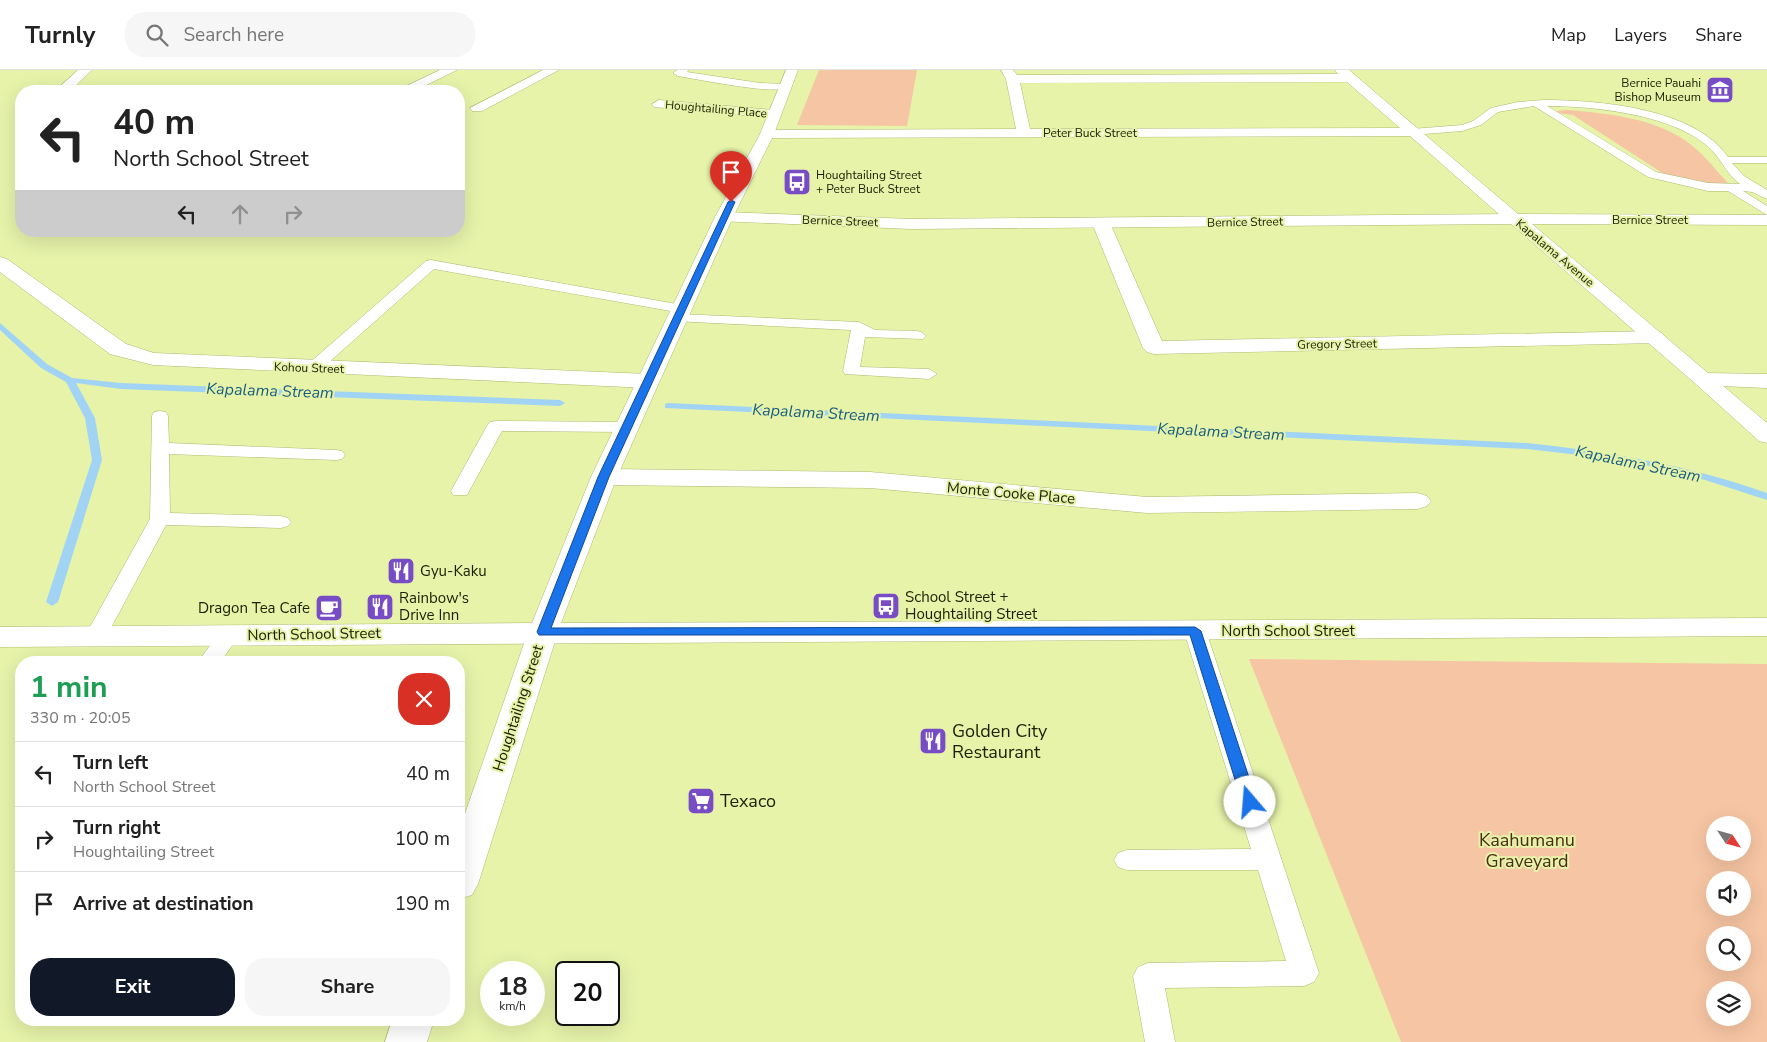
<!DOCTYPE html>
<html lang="en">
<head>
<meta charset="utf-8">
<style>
	:root { --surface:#fff; --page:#f6f6f6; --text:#222; --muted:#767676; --line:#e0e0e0; --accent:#111827 }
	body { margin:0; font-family:"Nunito Sans",sans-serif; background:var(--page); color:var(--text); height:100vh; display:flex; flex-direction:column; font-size:19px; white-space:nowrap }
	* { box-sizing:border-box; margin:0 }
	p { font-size:16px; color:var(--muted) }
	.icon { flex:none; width:28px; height:28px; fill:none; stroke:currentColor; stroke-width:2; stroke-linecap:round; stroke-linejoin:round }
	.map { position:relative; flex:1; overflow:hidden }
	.panel { position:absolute; left:15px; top:586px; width:450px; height:370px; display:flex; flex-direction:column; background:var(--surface); border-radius:20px; box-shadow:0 5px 20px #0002 }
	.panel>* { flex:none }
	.top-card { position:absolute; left:15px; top:15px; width:450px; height:152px; border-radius:20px; box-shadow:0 5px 20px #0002; background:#fff; color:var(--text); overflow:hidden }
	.needle { width:32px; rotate:126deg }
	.controls { position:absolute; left:1706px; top:746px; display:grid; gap:10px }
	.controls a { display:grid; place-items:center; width:45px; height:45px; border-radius:50%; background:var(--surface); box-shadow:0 5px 20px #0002; font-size:25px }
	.speed { position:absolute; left:480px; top:891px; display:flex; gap:10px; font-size:25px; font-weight:700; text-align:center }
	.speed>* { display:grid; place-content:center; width:65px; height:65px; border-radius:50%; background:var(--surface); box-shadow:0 5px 20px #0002; line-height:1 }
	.speed small { font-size:12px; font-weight:400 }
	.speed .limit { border:2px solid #111; border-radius:8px; background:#fff; color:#111 }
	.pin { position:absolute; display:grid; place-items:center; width:42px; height:42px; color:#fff; margin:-51px -21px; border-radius:50% 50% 50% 0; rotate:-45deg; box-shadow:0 0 5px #0007 }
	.pin .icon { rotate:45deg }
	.me { position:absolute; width:55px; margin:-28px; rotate:342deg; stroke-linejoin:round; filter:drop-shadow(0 0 4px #0008) }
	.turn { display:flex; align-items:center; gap:18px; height:105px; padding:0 15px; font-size:22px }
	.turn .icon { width:65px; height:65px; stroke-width:2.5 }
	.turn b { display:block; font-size:35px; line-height:42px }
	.lanes { display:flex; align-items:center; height:48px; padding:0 15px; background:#0003; justify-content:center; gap:25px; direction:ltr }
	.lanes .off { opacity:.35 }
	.round { display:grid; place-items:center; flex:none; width:52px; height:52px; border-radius:20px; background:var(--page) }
	.summary { display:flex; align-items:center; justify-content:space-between; height:85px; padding:0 15px }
	h1 { font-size:30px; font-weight:700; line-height:38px; color:#1e9e55 }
	.primary-button { display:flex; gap:10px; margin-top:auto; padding:10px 15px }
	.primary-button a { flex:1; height:58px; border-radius:20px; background:var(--accent); color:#fff; font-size:20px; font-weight:700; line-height:58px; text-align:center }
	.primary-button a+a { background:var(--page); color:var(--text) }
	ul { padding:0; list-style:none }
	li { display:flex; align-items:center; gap:15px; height:65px; padding:0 15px; border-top:1px solid var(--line) }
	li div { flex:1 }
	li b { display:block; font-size:19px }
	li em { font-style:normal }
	header { display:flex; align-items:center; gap:30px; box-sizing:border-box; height:70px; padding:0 25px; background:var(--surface); border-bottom:1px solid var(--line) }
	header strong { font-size:24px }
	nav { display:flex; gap:28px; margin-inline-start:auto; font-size:18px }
	.search { width:350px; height:45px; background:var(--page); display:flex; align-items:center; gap:12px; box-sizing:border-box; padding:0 18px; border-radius:20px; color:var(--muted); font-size:19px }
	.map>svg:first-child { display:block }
	.green { fill:#f6c5a3; fill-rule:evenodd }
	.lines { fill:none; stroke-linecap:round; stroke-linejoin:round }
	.stream { fill:#a1d4f4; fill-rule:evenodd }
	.service-casing { stroke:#adb971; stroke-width:1 }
	.minor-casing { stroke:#adb971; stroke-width:1 }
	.tertiary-casing { stroke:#adb971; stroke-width:1 }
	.secondary-casing { stroke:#adb971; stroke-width:1 }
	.service { fill:#fff; fill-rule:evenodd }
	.minor { fill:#fff; fill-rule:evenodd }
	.tertiary { fill:#fff; fill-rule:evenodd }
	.secondary { fill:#fff; fill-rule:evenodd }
	.route { fill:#1a73e8; stroke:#114b97 }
	.labels { text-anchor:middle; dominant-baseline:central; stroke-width:4; stroke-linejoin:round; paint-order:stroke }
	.far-poi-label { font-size:12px; fill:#1b1f03; stroke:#e6f3a9; text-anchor:end }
	.far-street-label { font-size:12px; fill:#1b1f03; stroke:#e6f3a9 }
	.street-label { font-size:15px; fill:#1b1f03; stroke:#e6f3a9 }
	.poi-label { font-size:15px; fill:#1b1f03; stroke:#e6f3a9; text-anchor:start }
	.water-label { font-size:16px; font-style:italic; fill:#185d80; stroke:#e6f3a9 }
	.near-poi-label { font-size:18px; fill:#1b1f03; stroke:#e6f3a9; text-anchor:start }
	.near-park-label { font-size:18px; fill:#4b2c14; stroke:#e6f3a9 }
</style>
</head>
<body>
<header>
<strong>Turnly</strong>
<div class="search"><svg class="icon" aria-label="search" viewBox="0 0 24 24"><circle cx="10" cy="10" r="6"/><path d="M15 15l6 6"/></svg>Search here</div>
<nav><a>Map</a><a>Layers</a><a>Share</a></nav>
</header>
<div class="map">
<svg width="1767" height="972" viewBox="0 0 1767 972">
	<rect width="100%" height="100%" fill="#e6f3a9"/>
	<g class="green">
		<polygon points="819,0 917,0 907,56 797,55"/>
		<path d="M1566 40C1606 43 1657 48 1690 74 1705 85 1717 102 1730 115L1696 117 1655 109 1670 108 1573 45 1556 43 1557 41Z"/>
		<path d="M1249 589 1767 594V972H1401ZM1715 755H1742V782H1715ZM1715 810H1742V838H1715ZM1715 865H1742V892H1715ZM1715 920H1742V948H1715Z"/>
	</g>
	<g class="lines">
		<g class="stream">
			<polygon points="0,253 47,294 72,308 121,313 560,330 565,333 560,336 121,319 76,313 95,348 102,390 58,532 52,536 46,532 92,390 85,348 66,312 41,298 0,260"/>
			<path d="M668 333 1527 373C1609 382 1689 395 1767 423V430L1705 410 1649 396 1588 386 1527 379 665 338V334Z"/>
		</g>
		<defs>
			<g id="service">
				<path d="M689 0 687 2 760 13 784 14 789 17C779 26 696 9 678 6L673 3 677 0Z"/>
				<path d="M1544 30C1598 30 1695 38 1728 87H1767V93H1732L1744 106 1767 120V129L1752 122 1743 121 1767 136V145L1728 121H1708L1648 107 1534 36 1498 42 1481 55 1462 61 1412 65 1407 62 1412 59 1462 55 1473 51 1491 38 1518 32ZM1547 36C1592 36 1668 44 1705 74 1720 85 1725 103 1740 114L1708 113 1656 102Z"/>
				<polygon points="431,190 682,235 689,239 682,243 434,199 319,301 307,301 305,298 307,295 426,191"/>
				<polygon points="678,244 859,252 875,260 918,261 923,263 926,266 923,269 865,267 860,297 929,299 937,304 929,309 845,304 843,301 851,260 673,251 671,248 673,245"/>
				<polygon points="160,341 166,342 168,346 169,373 336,380 342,381 345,385 342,389 336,390 169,384 170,443 281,446 288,448 291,452 288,456 281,458 166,455 104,571 96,573 88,571 85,566 150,449 152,346 154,342"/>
				<polygon points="496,351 627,352 633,353 636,357 633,361 627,362 502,361 467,425 453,425 451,421 487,356 490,352"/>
				<polygon points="1195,554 1203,556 1206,561 1319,903 1314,912 1304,916 1165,918 1175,972 1145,972 1133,906 1138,897 1148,893 1286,891 1258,800 1127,800 1118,797 1114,790 1118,783 1127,780 1251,779 1184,561 1187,556"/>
				<polygon points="229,558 237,560 240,565 220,592 198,592 221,560"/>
			</g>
			<g id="minor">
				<polygon points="78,0 92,0 70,21 55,21"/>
				<polygon points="440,0 457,0 414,21 396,21"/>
				<polygon points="543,0 559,0 482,41 472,41 470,38"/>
				<path d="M1001 0H1013L1017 5 1338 4 1335 0H1349L1524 149 1521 153H1509L1410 66 767 68 760 64 767 60 1016 59 1006 9ZM1347 12 1400 58 1030 59 1020 13Z"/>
				<polygon points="659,30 774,40 781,44 774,48 654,37 652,34"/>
				<polygon points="1101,148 1107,149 1110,153 1162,271 1655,261 1662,263 1665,267 1662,271 1655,273 1154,284 1147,282 1143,278 1092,153 1095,149"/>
				<polygon points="0,187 7,189 126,274 154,283 648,304 656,306 659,311 656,316 648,318 153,295 110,284 0,202"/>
				<polygon points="1705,303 1767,304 1767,318 1697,315 1694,310 1697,305"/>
				<polygon points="604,399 870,402 1147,427 1418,423 1427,426 1431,431 1427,436 1418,439 1147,443 870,418 604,415 595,412 591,407 595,402"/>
			</g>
			<g id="tertiary">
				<polygon points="724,142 912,149 1515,144 1767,145 1767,155 1532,154 1767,353 1767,373 1759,371 1697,315 1511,154 912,159 718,151 715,147 718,143"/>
				<polygon points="543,553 554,555 558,562 478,814 472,825 459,829 459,761 528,562 532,555"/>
				<polygon points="392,950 434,950 427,972 385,972"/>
			</g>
			<polygon id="secondary" points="786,0 798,0 774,64 733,147 617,407 561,553 1767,548 1767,566 0,577 0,557 532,553 591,407 715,147 760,64"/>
		</defs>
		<use href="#service" class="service-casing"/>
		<use href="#minor" class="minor-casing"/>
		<use href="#tertiary" class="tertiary-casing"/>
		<use href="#secondary" class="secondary-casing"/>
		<use href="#service" class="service"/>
		<use href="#minor" class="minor"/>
		<use href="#tertiary" class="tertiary"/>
		<use href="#secondary" class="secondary"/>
	</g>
	<polygon class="route" points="731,130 735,132 609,407 551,558 1195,557 1201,561 1257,732 1255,736 1244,736 1242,732 1190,565 539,565 537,562 598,407 728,132"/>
	<defs>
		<symbol id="museum-square" viewBox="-11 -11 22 22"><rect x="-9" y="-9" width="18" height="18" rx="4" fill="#784cc5" stroke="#e6f3a9"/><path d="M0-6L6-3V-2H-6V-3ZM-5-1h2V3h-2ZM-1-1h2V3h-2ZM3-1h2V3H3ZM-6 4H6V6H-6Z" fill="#fff"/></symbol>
		<symbol id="bus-square" viewBox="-11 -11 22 22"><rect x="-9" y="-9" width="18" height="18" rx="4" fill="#784cc5" stroke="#e6f3a9"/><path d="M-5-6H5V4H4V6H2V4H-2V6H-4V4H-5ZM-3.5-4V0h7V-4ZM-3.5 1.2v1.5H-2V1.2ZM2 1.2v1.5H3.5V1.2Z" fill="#fff"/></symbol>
		<symbol id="restaurant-square" viewBox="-11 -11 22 22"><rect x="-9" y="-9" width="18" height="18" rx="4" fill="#784cc5" stroke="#e6f3a9"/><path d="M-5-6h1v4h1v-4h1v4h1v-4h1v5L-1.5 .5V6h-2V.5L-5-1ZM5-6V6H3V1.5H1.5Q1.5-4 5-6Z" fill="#fff"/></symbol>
		<symbol id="cafe-square" viewBox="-11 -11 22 22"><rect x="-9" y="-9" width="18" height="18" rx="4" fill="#784cc5" stroke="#e6f3a9"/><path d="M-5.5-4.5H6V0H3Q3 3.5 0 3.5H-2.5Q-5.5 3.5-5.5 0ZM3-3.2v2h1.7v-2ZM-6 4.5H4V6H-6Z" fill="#fff"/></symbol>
		<symbol id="supermarket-square" viewBox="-11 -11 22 22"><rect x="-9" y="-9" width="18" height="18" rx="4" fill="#784cc5" stroke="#e6f3a9"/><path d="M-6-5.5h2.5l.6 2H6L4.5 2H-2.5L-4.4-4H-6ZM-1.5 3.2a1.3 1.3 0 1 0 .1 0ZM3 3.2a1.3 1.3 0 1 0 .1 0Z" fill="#fff"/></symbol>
	</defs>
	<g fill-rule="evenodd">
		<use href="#museum-square" x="1704" y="4" width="32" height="32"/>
		<use href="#bus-square" x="781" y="96" width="32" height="32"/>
		<use href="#restaurant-square" x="385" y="485" width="32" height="32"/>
		<use href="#bus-square" x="870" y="520" width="32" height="32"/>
		<use href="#restaurant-square" x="364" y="521" width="32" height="32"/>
		<use href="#cafe-square" x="313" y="522" width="32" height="32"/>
		<use href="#restaurant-square" x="917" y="655" width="32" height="32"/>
		<use href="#supermarket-square" x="685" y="715" width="32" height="32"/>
	</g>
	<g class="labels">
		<g class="far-poi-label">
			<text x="1701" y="13">Bernice Pauahi<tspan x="1701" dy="14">Bishop Museum</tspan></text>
			<text x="816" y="105" text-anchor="start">Houghtailing Street<tspan x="816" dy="14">+ Peter Buck Street</tspan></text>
		</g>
		<g class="far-street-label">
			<text transform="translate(716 39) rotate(5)">Houghtailing Place</text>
			<text x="1090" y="63">Peter Buck Street</text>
			<text x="1650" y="150">Bernice Street</text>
			<text transform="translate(840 151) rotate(2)">Bernice Street</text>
			<text transform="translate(1245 152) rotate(-1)">Bernice Street</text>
			<text transform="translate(1555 183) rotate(40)">Kapalama Avenue</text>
			<text transform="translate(1337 274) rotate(-1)">Gregory Street</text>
			<text transform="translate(309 298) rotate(2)">Kohou Street</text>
		</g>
		<g class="street-label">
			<text transform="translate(1011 423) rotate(5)">Monte Cooke Place</text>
			<text x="1288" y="561">North School Street</text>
			<text transform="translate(314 564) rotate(-1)">North School Street</text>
			<text transform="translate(518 638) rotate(-72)">Houghtailing Street</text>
		</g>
		<g class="poi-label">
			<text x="420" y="501">Gyu-Kaku</text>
			<text x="905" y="527">School Street +<tspan x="905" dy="17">Houghtailing Street</tspan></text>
			<text x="399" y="528">Rainbow's<tspan x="399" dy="17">Drive Inn</tspan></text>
			<text x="310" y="538" text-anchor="end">Dragon Tea Cafe</text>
		</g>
		<g class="water-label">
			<text transform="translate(270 321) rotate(2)">Kapalama Stream</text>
			<text transform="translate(816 343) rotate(3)">Kapalama Stream</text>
			<text transform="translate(1221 362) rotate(3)">Kapalama Stream</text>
			<text transform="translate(1638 394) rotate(12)">Kapalama Stream</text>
		</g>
		<g class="near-poi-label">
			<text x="952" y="661">Golden City<tspan x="952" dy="21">Restaurant</tspan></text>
			<text x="720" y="731">Texaco</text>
		</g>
		<g class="near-park-label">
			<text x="1527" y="770">Kaahumanu<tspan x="1527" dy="21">Graveyard</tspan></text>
		</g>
	</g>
</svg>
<div class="controls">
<a><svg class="needle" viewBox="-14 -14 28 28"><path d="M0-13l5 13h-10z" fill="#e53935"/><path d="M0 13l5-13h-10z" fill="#767676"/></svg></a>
<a><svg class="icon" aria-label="sound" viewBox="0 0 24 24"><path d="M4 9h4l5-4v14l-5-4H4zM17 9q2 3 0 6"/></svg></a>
<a><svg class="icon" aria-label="search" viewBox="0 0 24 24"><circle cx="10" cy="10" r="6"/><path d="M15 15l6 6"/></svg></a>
<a><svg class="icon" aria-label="layers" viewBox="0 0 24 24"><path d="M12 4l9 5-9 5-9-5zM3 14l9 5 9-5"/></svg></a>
</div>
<div class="speed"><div>18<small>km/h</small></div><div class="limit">20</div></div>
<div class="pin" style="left:731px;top:132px;background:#d93025"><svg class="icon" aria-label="arrive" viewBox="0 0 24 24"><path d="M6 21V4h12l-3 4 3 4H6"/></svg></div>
<svg class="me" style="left:1250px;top:732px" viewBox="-20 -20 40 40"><circle r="19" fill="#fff"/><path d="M0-13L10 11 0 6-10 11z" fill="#1a73e8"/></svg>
<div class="top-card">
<div class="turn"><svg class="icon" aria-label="left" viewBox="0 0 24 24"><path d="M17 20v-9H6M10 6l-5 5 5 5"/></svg><div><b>40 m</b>North School Street</div></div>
<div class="lanes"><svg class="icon" aria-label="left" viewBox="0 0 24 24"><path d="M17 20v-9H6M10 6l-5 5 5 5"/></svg><svg class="icon off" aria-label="ahead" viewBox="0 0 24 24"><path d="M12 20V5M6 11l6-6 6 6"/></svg><svg class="icon off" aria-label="right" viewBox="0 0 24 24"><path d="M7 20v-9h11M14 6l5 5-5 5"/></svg></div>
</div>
<section class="panel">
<div class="summary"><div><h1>1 min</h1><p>330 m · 20:05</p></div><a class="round" style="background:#d93025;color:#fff"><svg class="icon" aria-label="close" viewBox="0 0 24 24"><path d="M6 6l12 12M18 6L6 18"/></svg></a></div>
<ul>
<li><svg class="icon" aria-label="left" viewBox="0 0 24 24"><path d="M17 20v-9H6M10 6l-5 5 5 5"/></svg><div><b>Turn left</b><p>North School Street</p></div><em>40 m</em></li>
<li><svg class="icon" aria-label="right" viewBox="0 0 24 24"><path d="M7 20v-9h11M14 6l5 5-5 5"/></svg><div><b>Turn right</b><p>Houghtailing Street</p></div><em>100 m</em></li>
<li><svg class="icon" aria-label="arrive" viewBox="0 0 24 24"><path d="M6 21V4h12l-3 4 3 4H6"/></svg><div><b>Arrive at destination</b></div><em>190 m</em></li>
</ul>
<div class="primary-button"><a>Exit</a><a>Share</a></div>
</section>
</div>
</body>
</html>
